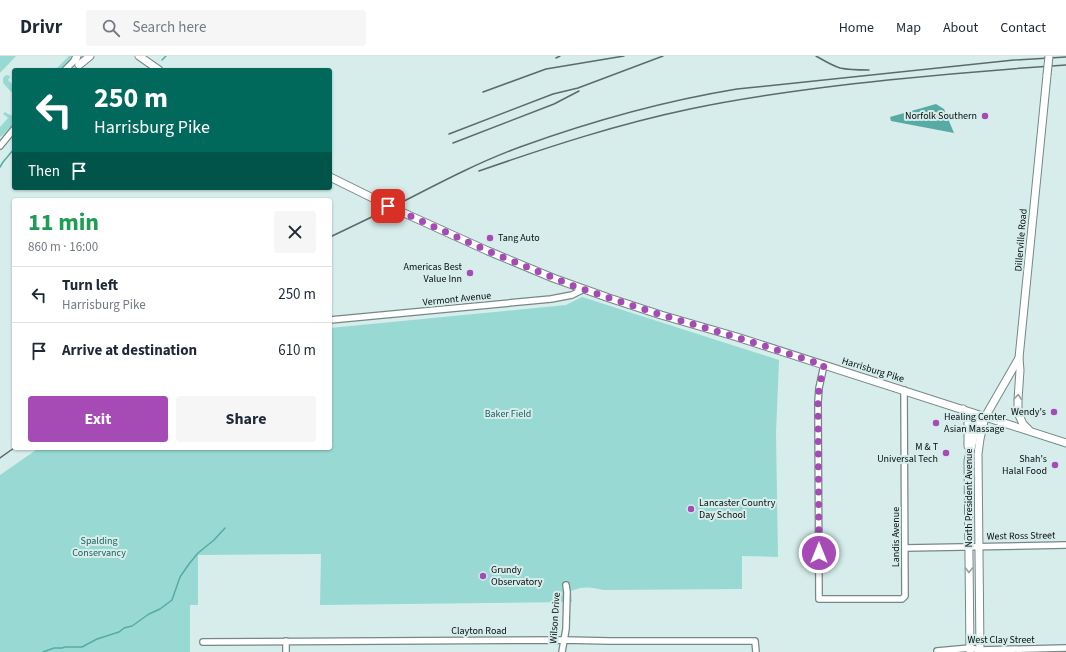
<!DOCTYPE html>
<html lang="en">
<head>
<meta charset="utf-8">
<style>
	:root { --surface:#fff; --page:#f6f6f7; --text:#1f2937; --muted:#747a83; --line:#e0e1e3; --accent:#a64ab5 }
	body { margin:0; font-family:"Source Sans 3",sans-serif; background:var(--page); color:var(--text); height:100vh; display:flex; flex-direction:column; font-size:15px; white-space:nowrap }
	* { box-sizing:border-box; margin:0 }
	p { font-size:13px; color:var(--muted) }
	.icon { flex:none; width:22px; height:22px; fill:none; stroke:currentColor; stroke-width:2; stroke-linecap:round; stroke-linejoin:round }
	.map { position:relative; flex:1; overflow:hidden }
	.side { position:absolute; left:12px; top:142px; width:320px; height:252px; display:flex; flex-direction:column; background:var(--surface); border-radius:4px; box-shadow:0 1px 3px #0004 }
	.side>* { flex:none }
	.guide { position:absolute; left:12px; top:12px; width:320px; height:122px; border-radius:4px; box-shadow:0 1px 3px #0004; background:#00695c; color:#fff; overflow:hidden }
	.pin { position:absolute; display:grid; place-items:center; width:34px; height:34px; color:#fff; margin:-17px; border-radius:8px; box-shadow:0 2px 6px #0006 }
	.me { position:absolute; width:44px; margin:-22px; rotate:0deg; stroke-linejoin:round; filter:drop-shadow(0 0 3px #0008) }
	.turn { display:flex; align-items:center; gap:14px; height:84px; padding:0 16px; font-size:18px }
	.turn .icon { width:52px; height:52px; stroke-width:2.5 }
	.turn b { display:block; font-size:28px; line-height:34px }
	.then { display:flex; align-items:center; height:38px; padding:0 16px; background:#0003; gap:8px; font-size:15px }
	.round { display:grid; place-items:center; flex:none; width:42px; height:42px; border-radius:4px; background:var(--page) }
	.overview { display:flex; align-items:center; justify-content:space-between; height:68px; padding:0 16px }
	h1 { font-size:24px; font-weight:700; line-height:30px; color:#1e9e55 }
	.primary-button { display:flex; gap:8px; margin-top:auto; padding:8px 16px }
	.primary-button a { flex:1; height:46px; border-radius:4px; background:var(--accent); color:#fff; font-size:16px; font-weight:700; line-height:46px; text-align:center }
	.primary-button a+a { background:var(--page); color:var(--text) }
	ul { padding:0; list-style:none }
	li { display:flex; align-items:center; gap:12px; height:56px; padding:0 16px; border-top:1px solid var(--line) }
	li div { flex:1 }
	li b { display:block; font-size:15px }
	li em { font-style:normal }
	header { display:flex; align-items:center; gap:24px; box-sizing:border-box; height:56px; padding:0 20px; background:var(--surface); border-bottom:1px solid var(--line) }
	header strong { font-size:19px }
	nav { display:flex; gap:22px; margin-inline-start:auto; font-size:14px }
	.search { width:280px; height:36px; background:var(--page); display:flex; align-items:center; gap:10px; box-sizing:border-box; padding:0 14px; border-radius:4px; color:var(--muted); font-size:15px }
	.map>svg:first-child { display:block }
	.green { fill:#98d9d3 }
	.water { fill:#58aaa4 }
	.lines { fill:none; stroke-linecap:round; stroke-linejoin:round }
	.stream { stroke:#58aaa4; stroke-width:1.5 }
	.minor-casing { stroke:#748986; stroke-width:8 }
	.major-casing { stroke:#748986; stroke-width:9 }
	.minor { stroke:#fff; stroke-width:5.5 }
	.major { stroke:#fff; stroke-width:7 }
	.rail { stroke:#5d6a69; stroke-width:1.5 }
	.major-bridge-casing { stroke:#748986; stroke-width:9; stroke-linecap:butt }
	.major-bridge { stroke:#fff; stroke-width:7 }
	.oneway { stroke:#9b9e9e }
	.route { stroke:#a64ab5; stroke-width:7; stroke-dasharray:0 12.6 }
	.poi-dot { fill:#a64ab5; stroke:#d6edeb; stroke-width:1.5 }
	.labels { text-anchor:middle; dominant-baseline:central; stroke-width:4; stroke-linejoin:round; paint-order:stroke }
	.poi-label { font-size:10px; fill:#060d0c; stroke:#d6edeb; text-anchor:end }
	.street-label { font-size:10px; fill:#060d0c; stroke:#d6edeb }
	.park-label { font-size:10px; fill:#1c605c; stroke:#d6edeb }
</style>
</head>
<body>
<header>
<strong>Drivr</strong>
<div class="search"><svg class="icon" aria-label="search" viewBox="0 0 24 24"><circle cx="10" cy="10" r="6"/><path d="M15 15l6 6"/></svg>Search here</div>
<nav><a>Home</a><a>Map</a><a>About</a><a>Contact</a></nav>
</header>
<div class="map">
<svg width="1066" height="596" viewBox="0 0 1066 596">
	<rect width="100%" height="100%" fill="#d6edeb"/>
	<g class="green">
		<polygon points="0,0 16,0 0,17"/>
		<polygon points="69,0 74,0 61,14 55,14"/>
		<polygon points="6,19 10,20 10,21 8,24 14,30 14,39 3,27 3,22"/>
		<polygon points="5,56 8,58 11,59 14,62 14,68 3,79 0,81 0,71 8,62 3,58"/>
		<path d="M582 241 779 304 776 377 778 501 742 500V533L603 534C591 531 583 530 571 535L572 546 320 549 321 498 198 499V549H190V596H0V419L39 392H330V272L566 249Z"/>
	</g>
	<polygon class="water" points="936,48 944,53 954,77 891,65 890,61"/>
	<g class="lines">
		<g class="stream">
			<polyline points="162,4 166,0"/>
			<polyline points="0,111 3,106 14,93"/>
			<polyline points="43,596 54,592 62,592 65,591 82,591 97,583 119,576 124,572 132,570 149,558 160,553 172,544 180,521 189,508 198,497 214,484 225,472"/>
		</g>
		<defs>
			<g id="minor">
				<polyline points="65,14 77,2"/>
				<polyline points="0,90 14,73"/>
				<polyline points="330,264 551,243 572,239 584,233"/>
				<polyline points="824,309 819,332 818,346 819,543 902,543 905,540 904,334"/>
				<polyline points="905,492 1066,489"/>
				<polyline points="286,585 286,596"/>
				<polyline points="203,586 564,584 610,585 755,585 756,596"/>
				<polyline points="937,595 970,592 980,594 1066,592"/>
				<polyline points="562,596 566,573 567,536 566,529"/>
			</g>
			<g id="major">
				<polyline points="139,0 159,14"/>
				<polyline points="75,4 77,0"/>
				<polyline points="79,9 90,0"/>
				<polyline points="330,121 393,152 488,195 553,222 609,242 661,259 737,281 1066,387"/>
				<polyline points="1019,302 1020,314 1018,344 1018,357 1023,368 1029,374"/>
				<polyline points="963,353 968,365 968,390"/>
				<polyline points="970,596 968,405 975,376 978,367 985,361 1019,302 1047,19"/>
				<polyline points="980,596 978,398 980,383 985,361"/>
			</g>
		</defs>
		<use href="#minor" class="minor-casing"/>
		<use href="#major" class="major-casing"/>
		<use href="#minor" class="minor"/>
		<use href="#major" class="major"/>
		<g class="rail">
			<path d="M816 0C823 4 831 9 840 12 849 14 860 14 869 14"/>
			<polyline points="556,2 560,0"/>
			<polyline points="483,36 546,13 624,0"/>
			<polyline points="449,78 553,38 578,32 663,0"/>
			<polyline points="453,87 554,48 579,35"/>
			<path d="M479 115C548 91 618 68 690 53 756 39 822 31 888 24 947 18 1007 13 1066 9"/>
			<path d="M330 181C357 168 385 155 412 141 447 123 482 105 520 91 589 66 664 45 737 33L1014 4 1066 1"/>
			<polyline points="0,402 14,392"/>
		</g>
		<defs>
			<polyline id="major-bridge" points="1047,19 1049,0"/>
		</defs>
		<use href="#major-bridge" class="major-bridge-casing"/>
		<use href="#major-bridge" class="major-bridge"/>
	</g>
	<defs><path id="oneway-chevron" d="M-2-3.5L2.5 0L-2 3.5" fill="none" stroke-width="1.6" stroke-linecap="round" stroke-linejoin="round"/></defs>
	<g class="oneway">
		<use href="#oneway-chevron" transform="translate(1018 341) rotate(-86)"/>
		<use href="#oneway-chevron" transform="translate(969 514) rotate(90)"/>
	</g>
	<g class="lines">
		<polyline class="route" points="388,150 488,195 571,229 652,256 736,281 824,309 819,332 818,346 819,497"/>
	</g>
	<g class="poi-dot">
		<circle cx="985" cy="60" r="4"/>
		<circle cx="490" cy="182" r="4"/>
		<circle cx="470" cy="217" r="4"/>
		<circle cx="1054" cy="356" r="4"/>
		<circle cx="936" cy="367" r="4"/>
		<circle cx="946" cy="397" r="4"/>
		<circle cx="1055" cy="409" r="4"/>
		<circle cx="691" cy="453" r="4"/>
		<circle cx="483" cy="520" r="4"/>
	</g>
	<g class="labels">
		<g class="poi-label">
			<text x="977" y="60">Norfolk Southern</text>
			<text x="498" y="182" text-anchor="start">Tang Auto</text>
			<text x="462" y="211">Americas Best<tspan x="462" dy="12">Value Inn</tspan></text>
			<text x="1046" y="356">Wendy's</text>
			<text x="944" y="361" text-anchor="start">Healing Center<tspan x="944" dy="12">Asian Massage</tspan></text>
			<text x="938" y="391">M &amp; T<tspan x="938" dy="12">Universal Tech</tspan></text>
			<text x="1047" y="403">Shah's<tspan x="1047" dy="12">Halal Food</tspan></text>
			<text x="699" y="447" text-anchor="start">Lancaster Country<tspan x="699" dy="12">Day School</tspan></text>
			<text x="491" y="514" text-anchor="start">Grundy<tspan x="491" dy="12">Observatory</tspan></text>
		</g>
		<g class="street-label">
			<text transform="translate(1021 184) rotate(-85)">Dillerville Road</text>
			<text transform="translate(457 243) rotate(-6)">Vermont Avenue</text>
			<text transform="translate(873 314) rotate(17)">Harrisburg Pike</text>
			<text transform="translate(969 442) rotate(-90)">North President Avenue</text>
			<text transform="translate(1021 480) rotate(-1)">West Ross Street</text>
			<text transform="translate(896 481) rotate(-90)">Landis Avenue</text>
			<text transform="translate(555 562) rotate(-86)">Wilson Drive</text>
			<text x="479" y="575">Clayton Road</text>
			<text x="1001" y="584">West Clay Street</text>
		</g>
		<g class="park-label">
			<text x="508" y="358">Baker Field</text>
			<text x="99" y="485">Spalding<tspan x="99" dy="12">Conservancy</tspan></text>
		</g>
	</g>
</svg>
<div class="pin" style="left:388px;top:150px;background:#d93025"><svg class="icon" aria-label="arrive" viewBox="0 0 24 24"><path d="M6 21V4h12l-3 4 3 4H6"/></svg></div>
<svg class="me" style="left:819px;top:497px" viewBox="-20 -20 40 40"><circle r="17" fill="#a64ab5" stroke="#fff" stroke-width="3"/><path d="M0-11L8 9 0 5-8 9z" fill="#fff"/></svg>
<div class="guide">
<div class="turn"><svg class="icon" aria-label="left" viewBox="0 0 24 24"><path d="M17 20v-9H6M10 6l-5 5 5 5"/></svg><div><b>250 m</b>Harrisburg Pike</div></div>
<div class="then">Then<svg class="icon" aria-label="arrive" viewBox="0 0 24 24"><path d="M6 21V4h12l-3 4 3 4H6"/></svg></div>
</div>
<section class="side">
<div class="overview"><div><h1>11 min</h1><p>860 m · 16:00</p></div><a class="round"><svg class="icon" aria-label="close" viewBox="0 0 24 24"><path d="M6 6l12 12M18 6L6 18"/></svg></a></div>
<ul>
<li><svg class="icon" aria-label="left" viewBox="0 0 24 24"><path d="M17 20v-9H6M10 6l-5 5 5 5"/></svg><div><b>Turn left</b><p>Harrisburg Pike</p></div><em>250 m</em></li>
<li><svg class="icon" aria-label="arrive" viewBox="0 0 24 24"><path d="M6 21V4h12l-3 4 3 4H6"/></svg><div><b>Arrive at destination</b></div><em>610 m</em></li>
</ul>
<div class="primary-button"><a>Exit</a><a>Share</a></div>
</section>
</div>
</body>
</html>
